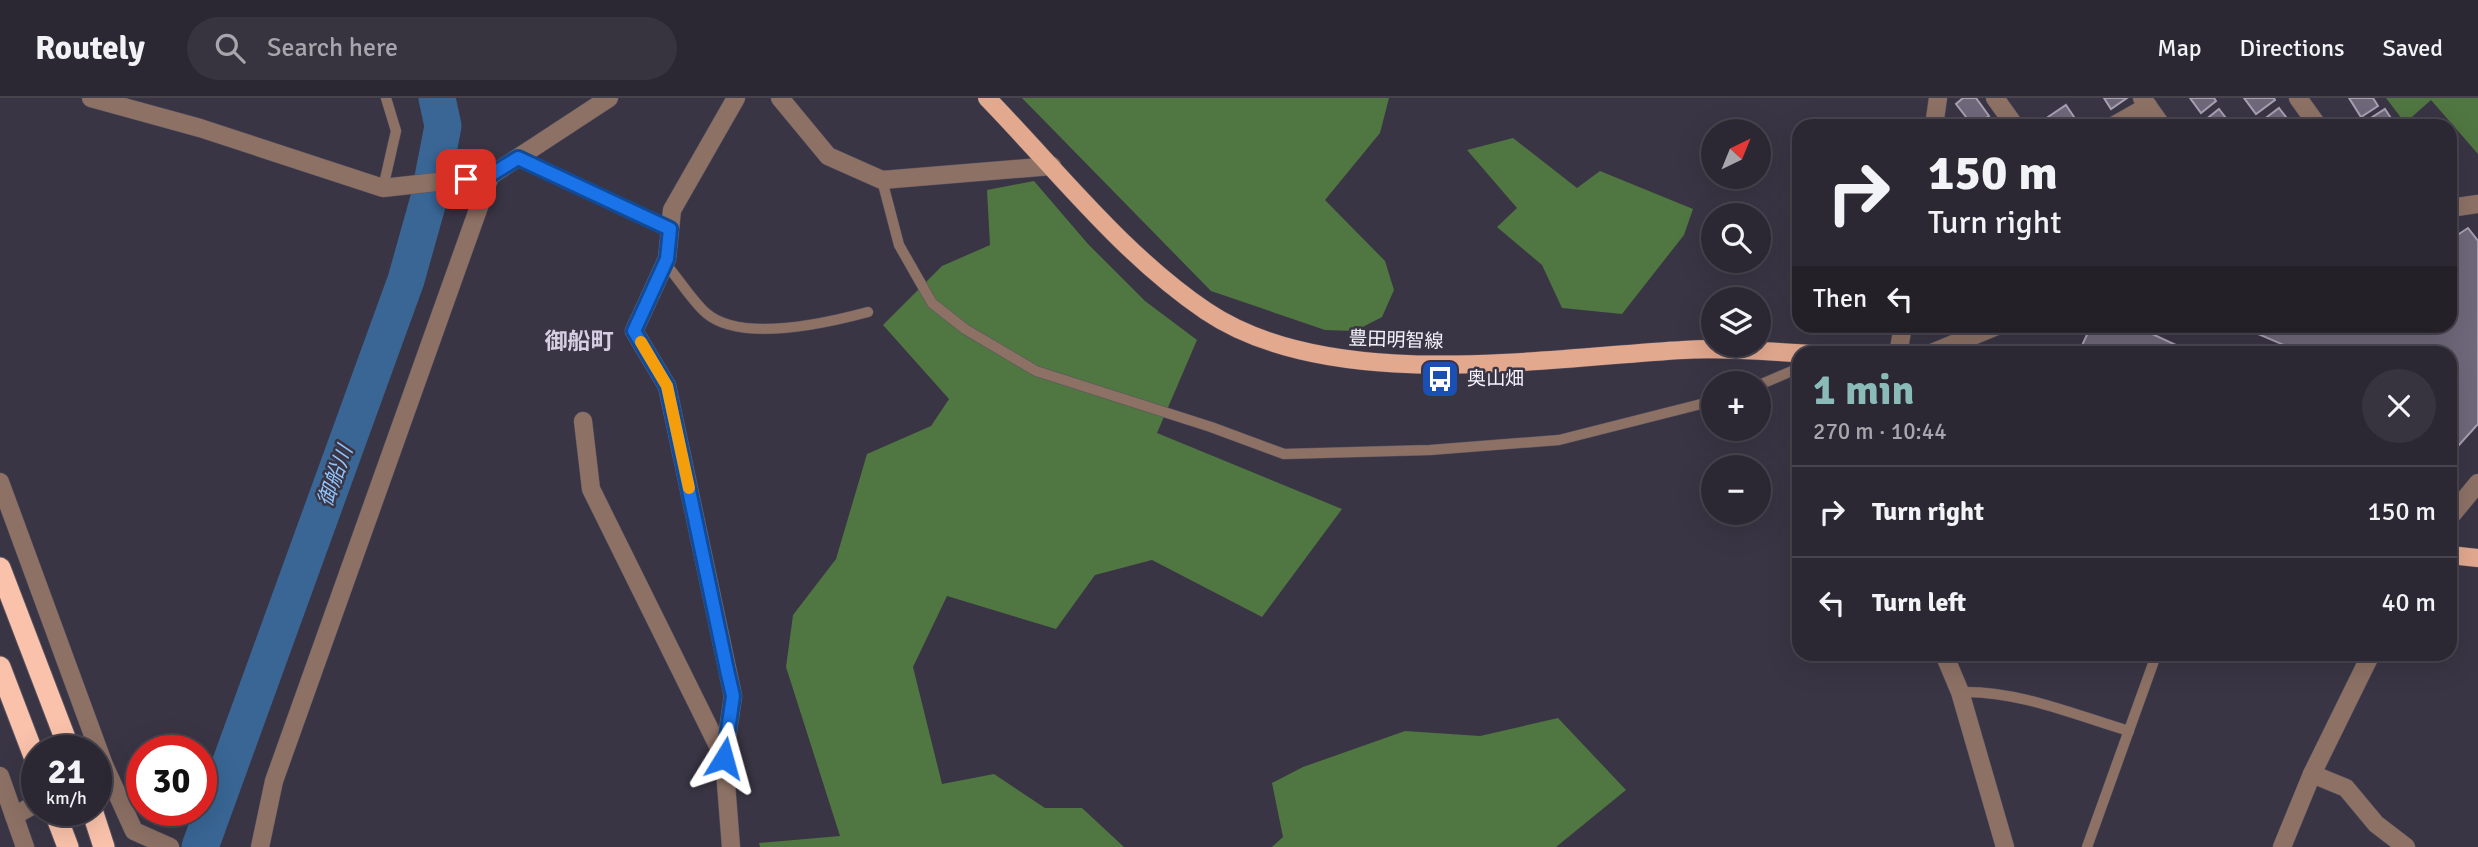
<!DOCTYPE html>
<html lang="en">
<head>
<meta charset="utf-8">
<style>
	:root { --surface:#2c2833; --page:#38343f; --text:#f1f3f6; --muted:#a6a6ac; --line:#48444e; --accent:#8bbbb9 }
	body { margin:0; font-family:Signika,"Noto Sans JP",sans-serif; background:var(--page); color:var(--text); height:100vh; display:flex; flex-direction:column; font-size:26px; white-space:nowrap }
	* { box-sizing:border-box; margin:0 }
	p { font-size:23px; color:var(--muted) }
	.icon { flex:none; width:38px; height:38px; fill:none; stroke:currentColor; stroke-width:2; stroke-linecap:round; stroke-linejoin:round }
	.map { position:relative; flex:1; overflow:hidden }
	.panel { position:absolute; left:1792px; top:248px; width:665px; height:315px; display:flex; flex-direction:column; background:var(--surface); border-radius:21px; box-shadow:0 7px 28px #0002,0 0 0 2px var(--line) }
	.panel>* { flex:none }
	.hud { position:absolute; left:1792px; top:21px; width:665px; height:214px; border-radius:21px; box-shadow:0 7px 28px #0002,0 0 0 2px var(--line); background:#2c2833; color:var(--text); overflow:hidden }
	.needle { width:46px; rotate:43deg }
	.controls { position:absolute; left:1701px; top:21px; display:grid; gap:14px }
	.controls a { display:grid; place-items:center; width:70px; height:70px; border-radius:50%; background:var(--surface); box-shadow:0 7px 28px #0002,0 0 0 2px var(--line); font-size:35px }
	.speed { position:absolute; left:21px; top:637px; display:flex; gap:14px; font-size:35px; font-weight:700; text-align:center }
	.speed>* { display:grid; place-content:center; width:91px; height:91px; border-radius:50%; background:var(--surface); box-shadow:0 7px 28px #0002,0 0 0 2px var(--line); line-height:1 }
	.speed small { font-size:18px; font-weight:400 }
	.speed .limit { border:10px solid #d22; background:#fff; color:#111 }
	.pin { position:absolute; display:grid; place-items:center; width:60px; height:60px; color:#fff; margin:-30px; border-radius:14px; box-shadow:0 4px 10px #0006 }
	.me { position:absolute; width:77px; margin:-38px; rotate:8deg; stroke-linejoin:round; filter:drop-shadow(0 0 5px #0008) }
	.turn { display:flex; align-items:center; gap:24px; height:147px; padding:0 21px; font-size:32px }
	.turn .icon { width:91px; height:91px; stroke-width:2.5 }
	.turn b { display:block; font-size:49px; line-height:60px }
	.then { display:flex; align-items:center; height:66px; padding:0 21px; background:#0003; gap:14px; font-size:26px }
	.round { display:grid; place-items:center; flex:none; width:74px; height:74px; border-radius:37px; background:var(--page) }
	.overview { display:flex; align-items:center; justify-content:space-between; height:119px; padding:0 21px }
	h1 { font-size:42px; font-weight:700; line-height:52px; color:var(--accent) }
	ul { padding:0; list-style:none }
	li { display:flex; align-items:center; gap:21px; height:91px; padding:0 21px; border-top:2px solid var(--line) }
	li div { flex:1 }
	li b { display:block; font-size:26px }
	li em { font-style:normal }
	header { display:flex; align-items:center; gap:42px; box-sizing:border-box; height:98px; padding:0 35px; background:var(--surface); border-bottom:2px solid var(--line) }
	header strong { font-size:33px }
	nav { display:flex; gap:38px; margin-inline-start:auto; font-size:24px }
	.search { width:490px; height:63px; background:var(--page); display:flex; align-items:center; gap:18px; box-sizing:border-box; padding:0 24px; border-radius:38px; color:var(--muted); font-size:26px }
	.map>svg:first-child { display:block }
	.forest { fill:#507641 }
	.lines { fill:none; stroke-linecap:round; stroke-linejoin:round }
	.river { stroke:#396695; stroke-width:37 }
	.building { fill:#6e687a; stroke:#a7a0b3; stroke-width:2 }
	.service-casing { stroke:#585362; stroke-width:11 }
	.minor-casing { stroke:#585362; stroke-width:19 }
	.tertiary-casing { stroke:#585362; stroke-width:19 }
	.primary-casing { stroke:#585362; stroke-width:19 }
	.motorway-casing { stroke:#585362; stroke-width:23 }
	.service { stroke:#8d7165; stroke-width:10 }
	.minor { stroke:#8d7165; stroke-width:18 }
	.tertiary { stroke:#8d7165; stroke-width:18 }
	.primary { stroke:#e2a98f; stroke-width:18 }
	.motorway { stroke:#fac2aa; stroke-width:21 }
	.route-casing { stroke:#114b97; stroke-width:18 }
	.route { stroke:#1a73e8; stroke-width:12 }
	.slow { stroke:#f59e0b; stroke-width:12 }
	.labels { text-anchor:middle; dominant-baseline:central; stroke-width:5; stroke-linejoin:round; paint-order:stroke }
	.street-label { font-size:19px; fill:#f6f3fd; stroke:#3a3544 }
	.poi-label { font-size:19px; fill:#f6f3fd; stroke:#3a3544; text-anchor:start }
	.water-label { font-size:21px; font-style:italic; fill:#90c4fc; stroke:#3a3544 }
	.quarter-label { font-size:23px; font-weight:bold; fill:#d6cfe3; stroke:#3a3544 }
</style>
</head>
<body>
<header>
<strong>Routely</strong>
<div class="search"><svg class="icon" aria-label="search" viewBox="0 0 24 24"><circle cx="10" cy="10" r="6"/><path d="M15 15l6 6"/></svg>Search here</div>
<nav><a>Map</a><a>Directions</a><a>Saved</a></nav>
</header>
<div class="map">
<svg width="2478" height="749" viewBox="0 0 2478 749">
	<rect width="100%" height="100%" fill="#3a3544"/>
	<g class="forest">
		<polygon points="1022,0 1389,0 1380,35 1325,102 1385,163 1394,192 1382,219 1355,233 1325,232 1211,193"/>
		<polygon points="2386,0 2478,0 2478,56 2431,2 2405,25"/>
		<polygon points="1513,40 1577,90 1600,73 1693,111 1684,137 1622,216 1562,210 1542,167 1497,129 1517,110 1467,52"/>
		<polygon points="1034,83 1088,146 1145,203 1197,242 1157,335 1342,411 1262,519 1152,462 1095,477 1056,531 947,498 913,569 942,686 994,676 1045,710 1082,710 1124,749 760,749 759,745 840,738 786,569 793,517 836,461 867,356 931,328 949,301 883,227 942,168 990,147 987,92"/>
		<polygon points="1558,620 1626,692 1556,749 1272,749 1283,739 1272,685 1303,669 1405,633 1480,638"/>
	</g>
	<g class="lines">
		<polyline class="river" points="200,749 406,182 429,100 443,28 437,0"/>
	</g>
	<g class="building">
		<polygon points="1963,0 1976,0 1989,18 1973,28 1956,6"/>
		<polygon points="2104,0 2127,0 2111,11"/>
		<polygon points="2190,0 2214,0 2216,3 2201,15"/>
		<polygon points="2244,0 2274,0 2275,2 2256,16"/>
		<polygon points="2349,0 2373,0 2378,8 2361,19"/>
		<polygon points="2066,7 2080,28 2054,28 2048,19"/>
		<polygon points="2279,10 2293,28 2262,28 2259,25"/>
		<polygon points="2219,11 2232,28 2208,28 2204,23"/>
		<polygon points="2385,11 2396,28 2365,28 2363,25"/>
		<polygon points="2468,130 2478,143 2478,326 2450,357 2450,256 2305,256 2251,233 2253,228 2450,228 2450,142"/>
		<polygon points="2091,228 2151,228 2153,229 2150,235 2176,247 2172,256 2078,256"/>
	</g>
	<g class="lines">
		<defs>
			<g id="service">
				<polyline points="518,60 670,131"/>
				<polyline points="882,82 899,147 932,205 965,231 1036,273 1211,329 1284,356 1430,352 1559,342 1713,303"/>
				<polyline points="383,90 396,33 386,0"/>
				<path d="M665 165C678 180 693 204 706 215 741 245 827 225 868 214"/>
				<polyline points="1759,287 1799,270"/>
				<path d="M1960 594C2017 592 2075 617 2129 633"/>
				<polyline points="2087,749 2155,560"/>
			</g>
			<g id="minor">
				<polyline points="91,0 200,30 383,90 490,78 609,0"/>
				<polyline points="780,0 828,58 882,82 1052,68"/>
				<polyline points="1995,0 2015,28"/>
				<polyline points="2142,0 2162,28"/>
				<polyline points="2298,0 2318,28"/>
				<polyline points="1934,28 1938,0"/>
				<polyline points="2113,28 2148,8"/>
				<polyline points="2450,110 2478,106"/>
				<polyline points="1898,256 1903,228"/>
				<polyline points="1929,256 1997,228"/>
				<polyline points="583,323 591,391 724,660"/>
				<polyline points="0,384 104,667 134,733 170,749"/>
				<polyline points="1944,556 1960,594 2005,749"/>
				<polyline points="2312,676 2346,690 2376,726 2406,749"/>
				<polyline points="0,678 25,749"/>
				<polyline points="14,718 37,705"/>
				<polyline points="260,749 274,683 490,78"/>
				<polyline points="731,749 724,660 733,598 667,288 634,233 667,161 672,112 736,0"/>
				<polyline points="2282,749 2312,676 2371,556"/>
			</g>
			<polyline id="tertiary" points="2450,419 2478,385"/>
			<g id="primary">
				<path d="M987 0C1057 72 1123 157 1206 213 1329 296 1542 260 1683 252 1726 249 1771 254 1815 256"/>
				<polyline points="2450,457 2478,460"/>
			</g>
			<g id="motorway">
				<polyline points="0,470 70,653"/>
				<polyline points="0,569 37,666"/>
				<polyline points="54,712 68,749"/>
				<polyline points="92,712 104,749"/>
			</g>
		</defs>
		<use href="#service" class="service-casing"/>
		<use href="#minor" class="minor-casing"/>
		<use href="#tertiary" class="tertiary-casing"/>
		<use href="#primary" class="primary-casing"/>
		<use href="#motorway" class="motorway-casing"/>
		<use href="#service" class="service"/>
		<use href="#minor" class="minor"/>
		<use href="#tertiary" class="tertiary"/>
		<use href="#primary" class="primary"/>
		<use href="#motorway" class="motorway"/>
	</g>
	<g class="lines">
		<defs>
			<polyline id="route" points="466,81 489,78 518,60 670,131 667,161 634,233 667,288 727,572 733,598 724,660"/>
		</defs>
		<use href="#route" class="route-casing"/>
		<use href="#route" class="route"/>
		<polyline class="slow" points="641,244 667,288 689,390"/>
	</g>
	<defs>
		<symbol id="bus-square" viewBox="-11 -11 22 22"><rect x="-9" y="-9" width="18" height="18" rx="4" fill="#1a4fb4" stroke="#3a3544"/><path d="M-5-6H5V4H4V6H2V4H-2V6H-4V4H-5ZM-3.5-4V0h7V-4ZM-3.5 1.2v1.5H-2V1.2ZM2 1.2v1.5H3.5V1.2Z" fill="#fff"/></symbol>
	</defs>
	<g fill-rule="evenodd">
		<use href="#bus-square" x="1418" y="259" width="44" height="44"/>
	</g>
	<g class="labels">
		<g class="street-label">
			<text transform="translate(1396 242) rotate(2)">豊田明智線</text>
		</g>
		<g class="poi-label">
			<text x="1467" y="281">奥山畑</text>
		</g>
		<g class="water-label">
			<text transform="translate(335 378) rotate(-70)">御船川</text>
		</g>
		<g class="quarter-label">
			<text x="579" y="243">御船町</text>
		</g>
	</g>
</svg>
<div class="controls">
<a><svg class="needle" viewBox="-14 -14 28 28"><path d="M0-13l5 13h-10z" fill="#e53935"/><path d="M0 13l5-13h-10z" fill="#a6a6ac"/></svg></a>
<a><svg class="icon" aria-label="search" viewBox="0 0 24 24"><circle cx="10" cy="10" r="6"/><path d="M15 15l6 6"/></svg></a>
<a><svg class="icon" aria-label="layers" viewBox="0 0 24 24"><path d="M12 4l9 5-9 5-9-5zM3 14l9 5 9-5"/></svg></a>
<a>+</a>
<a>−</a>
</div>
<div class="speed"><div>21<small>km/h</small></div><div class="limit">30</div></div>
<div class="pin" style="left:466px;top:81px;background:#d93025"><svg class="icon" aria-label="arrive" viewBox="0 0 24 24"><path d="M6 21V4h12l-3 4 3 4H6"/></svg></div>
<svg class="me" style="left:724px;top:660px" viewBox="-20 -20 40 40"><path d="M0-17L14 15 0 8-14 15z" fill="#1a73e8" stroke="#fff" stroke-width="4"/></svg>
<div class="hud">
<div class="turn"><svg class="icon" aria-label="right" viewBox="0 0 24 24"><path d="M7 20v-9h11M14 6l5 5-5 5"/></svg><div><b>150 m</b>Turn right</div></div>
<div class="then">Then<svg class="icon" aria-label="left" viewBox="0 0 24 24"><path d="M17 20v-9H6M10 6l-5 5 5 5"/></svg></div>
</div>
<section class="panel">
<div class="overview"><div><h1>1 min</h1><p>270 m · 10:44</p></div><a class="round"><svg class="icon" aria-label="close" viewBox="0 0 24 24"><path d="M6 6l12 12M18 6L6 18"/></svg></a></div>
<ul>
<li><svg class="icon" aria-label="right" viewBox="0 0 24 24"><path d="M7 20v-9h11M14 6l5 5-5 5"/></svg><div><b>Turn right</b></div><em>150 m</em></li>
<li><svg class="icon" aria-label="left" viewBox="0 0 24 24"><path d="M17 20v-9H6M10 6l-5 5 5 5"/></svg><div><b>Turn left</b></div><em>40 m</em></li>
</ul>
</section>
</div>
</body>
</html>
